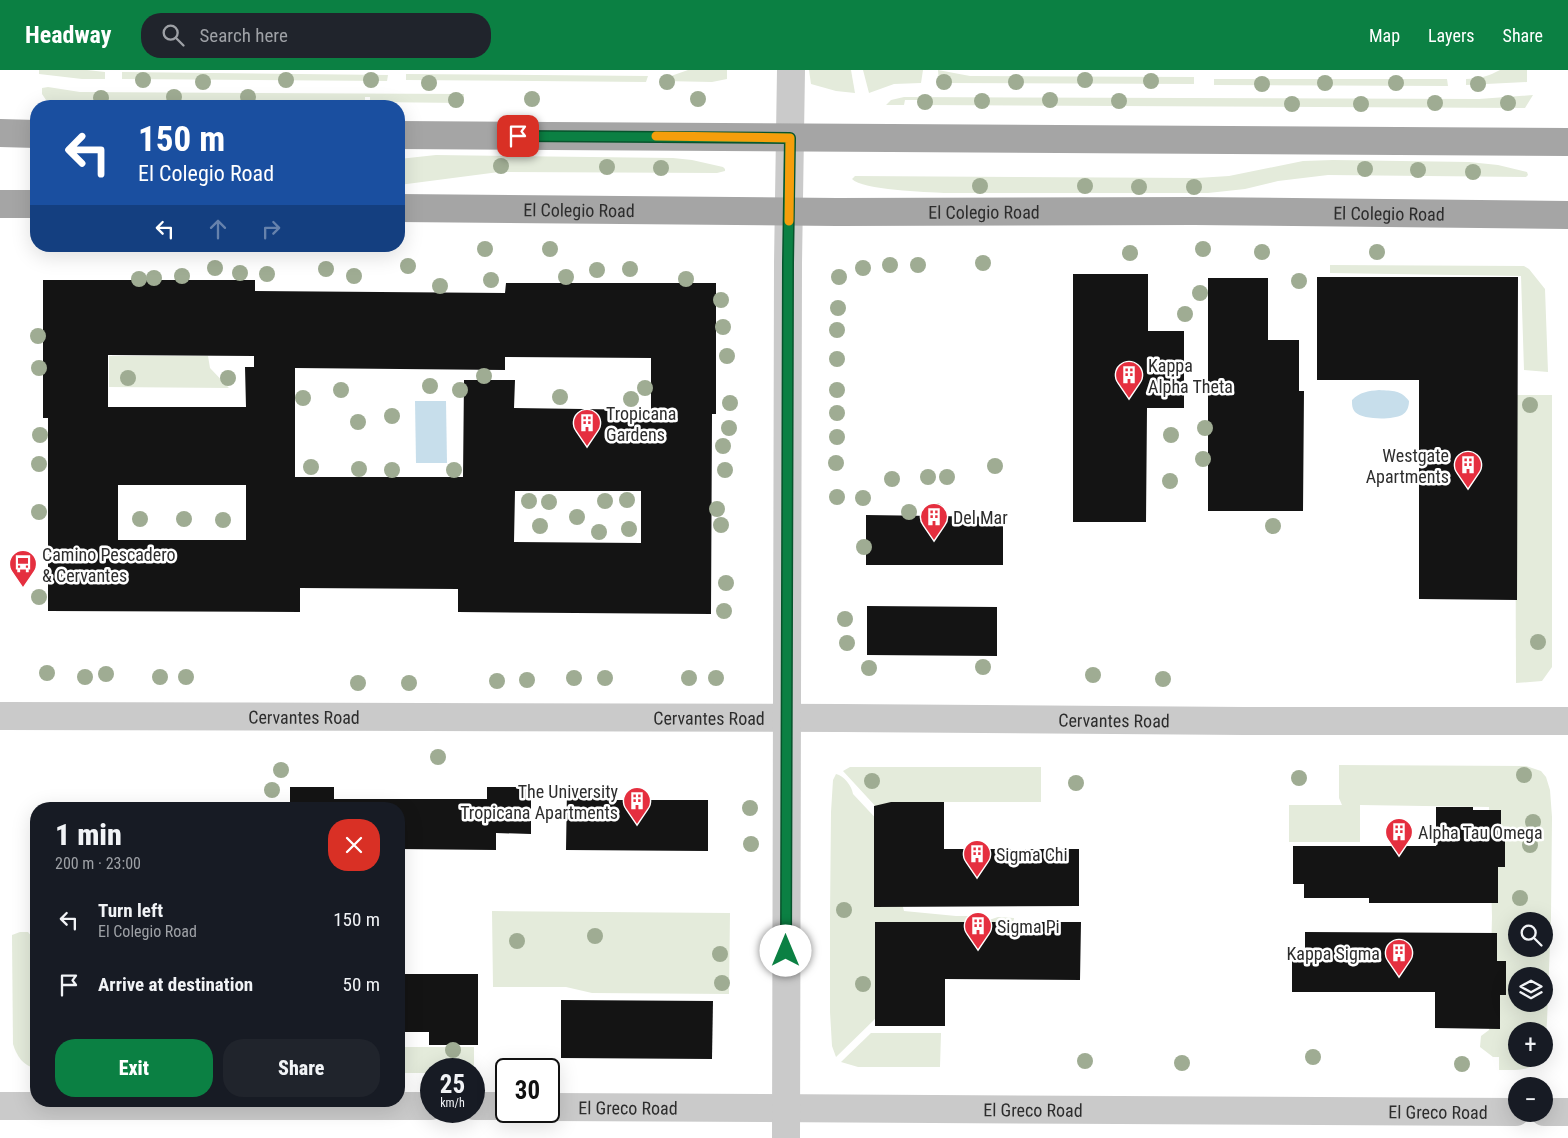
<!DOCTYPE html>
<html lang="en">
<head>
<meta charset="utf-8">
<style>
	:root { --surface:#171b24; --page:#20242c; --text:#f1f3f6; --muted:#9ea1a6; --accent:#0b8043 }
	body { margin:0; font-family:"Roboto Condensed",sans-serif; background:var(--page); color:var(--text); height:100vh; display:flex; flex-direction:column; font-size:19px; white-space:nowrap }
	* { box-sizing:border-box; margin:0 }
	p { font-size:16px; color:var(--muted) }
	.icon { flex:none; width:28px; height:28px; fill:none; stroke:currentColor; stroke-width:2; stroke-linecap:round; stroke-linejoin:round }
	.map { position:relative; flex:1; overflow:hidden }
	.drawer { position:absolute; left:30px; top:732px; width:375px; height:305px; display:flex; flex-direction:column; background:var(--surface); border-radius:20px; box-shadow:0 5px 20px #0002 }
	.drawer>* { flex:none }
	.top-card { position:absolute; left:30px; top:30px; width:375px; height:152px; border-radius:20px; box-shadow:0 5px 20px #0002; background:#1a4fa0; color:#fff; overflow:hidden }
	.tools { position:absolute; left:1508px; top:842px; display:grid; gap:10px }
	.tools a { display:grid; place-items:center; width:45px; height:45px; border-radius:50%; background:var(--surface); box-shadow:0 5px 20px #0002; font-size:25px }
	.speed { position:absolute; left:420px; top:988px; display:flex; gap:10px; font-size:25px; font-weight:700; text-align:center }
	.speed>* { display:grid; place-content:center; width:65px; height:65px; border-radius:50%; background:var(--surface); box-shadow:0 5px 20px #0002; line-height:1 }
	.speed small { font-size:12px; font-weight:400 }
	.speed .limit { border:2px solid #111; border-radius:8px; background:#fff; color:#111 }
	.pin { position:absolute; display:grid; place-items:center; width:42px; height:42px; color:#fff; margin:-21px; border-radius:10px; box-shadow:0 2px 8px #0006 }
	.me { position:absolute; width:55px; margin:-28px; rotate:0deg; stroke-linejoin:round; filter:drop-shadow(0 0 4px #0008) }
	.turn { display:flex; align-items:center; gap:18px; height:105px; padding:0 25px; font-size:22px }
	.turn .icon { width:65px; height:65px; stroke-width:2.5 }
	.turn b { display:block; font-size:35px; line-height:42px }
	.lanes { display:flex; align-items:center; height:48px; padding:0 25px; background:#0003; justify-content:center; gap:25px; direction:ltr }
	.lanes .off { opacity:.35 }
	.round { display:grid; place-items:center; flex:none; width:52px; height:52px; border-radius:20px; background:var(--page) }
	.summary { display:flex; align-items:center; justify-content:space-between; height:85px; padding:0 25px }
	h1 { font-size:30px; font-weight:800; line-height:38px }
	.primary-button { display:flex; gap:10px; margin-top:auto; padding:10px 25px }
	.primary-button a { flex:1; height:58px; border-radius:20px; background:var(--accent); color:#fff; font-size:20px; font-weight:800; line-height:58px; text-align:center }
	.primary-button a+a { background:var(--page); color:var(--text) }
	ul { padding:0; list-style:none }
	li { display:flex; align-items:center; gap:15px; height:65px; padding:0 25px }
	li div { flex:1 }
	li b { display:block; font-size:19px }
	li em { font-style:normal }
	header { display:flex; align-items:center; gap:30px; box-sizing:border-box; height:70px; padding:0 25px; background:var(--accent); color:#fff }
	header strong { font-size:24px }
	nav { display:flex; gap:28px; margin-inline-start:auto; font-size:18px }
	.search { width:350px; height:45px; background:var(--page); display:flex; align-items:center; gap:12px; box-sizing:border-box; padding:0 18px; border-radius:20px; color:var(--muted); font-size:19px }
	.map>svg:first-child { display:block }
	.green { fill:#e4ebdb; fill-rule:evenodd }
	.water { fill:#c7deeb }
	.building { fill:#141414; fill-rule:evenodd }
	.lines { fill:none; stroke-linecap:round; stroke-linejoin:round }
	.minor { stroke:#cacaca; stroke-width:28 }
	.major { stroke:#a5a5a5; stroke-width:28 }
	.tree { fill:#9fac93 }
	.route-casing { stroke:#07532c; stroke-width:12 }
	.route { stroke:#0b8043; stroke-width:9 }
	.slow { stroke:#f59e0b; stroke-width:9 }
	.labels { text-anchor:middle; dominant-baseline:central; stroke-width:5; stroke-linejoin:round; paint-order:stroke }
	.street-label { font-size:18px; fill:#2d2d2d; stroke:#fff }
	.poi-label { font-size:18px; fill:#2d2d2d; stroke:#fff; text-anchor:start }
</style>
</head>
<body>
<header>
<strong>Headway</strong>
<div class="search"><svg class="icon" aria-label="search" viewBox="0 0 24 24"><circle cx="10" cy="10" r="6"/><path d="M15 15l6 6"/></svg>Search here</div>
<nav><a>Map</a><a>Layers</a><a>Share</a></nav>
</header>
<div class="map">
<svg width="1568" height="1068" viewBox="0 0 1568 1068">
	<rect width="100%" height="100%" fill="#fff"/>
	<g class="green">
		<polygon points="39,0 87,0 105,2 105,9 82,9 39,4"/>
		<polygon points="688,0 727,0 727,9 712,12 663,11 663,6 671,6"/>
		<polygon points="809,0 851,0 855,23 836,21 811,14"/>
		<polygon points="863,0 923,0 921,13 894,14 869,23"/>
		<polygon points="938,0 970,6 1194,7 1194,14 939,13"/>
		<path d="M1500 0H1527V12L1466 15V9C1479 9 1489 6 1500 0Z"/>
		<polygon points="122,2 388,5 387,11 122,9"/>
		<polygon points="406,4 648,6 646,12 406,10"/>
		<polygon points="1214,9 1447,9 1448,16 1214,15"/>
		<polygon points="48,17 80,22 464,24 464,33 370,32 370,27 365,27 365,32 46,30 42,24 42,18"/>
		<polygon points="1533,25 1525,38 920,35 920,30 905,30 904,35 886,35 891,30 904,27 1479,29"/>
		<polygon points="436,85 673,88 692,90 723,97 725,99 725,101 717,103 499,102 399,115 399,89"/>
		<path d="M1333 90 1469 92 1498 95 1527 102 1528 105 1526 107 1328 105 1278 111 1245 119 1208 123H944C927 122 862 120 852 109L855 106 1197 108 1229 106 1303 91Z"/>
		<polygon points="1330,195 1524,196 1529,199 1545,219 1548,302 1524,300 1521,206 1330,203"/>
		<polygon points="109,286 208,286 210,298 229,318 109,317"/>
		<polygon points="1515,325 1552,325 1552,597 1542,611 1516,613"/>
		<path d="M1339 695 1526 696 1541 701 1546 707 1550 720 1552 747 1551 847 1547 952 1544 984V961H1516V989H1542C1528 1002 1517 1000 1499 1000V987H1493L1480 977 1481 966 1489 960 1492 847 1489 737 1360 735V772H1289V735H1342L1339 728ZM1516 851H1544V879H1516ZM1516 906H1544V934H1516Z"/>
		<polygon points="850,697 1041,697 1041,732 891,732 878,739 843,701"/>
		<path d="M836 704C844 706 852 716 853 724L882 755 904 841 956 846H982L989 850 998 847 1014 848 1012 863 878 946 836 987 832 976 830 942V846L831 742 833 710Z"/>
		<polygon points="492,841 730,843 729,924 592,923 566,917 493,917"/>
		<path d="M20 862H28L36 872V999C23 995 17 987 13 974L12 865Z"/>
		<polygon points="871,963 941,963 940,997 858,997 841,992"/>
		<polygon points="399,977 474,977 474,1003 474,999 431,999 431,1003 399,1003"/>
	</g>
	<g class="water">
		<path d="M1379 320C1393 321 1401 320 1409 331 1409 337 1407 342 1402 345 1392 350 1363 350 1355 342 1352 338 1352 335 1352 330 1360 322 1368 321 1379 320Z"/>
		<polygon points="415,331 446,331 447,393 416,393"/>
	</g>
	<g class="building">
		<polygon points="1073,204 1148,204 1148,261 1184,261 1184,338 1147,338 1146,452 1073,452"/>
		<polygon points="1317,207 1518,207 1517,530 1419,529 1419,310 1317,310"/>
		<polygon points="1208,208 1268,208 1268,270 1299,270 1299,321 1304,321 1303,441 1208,441"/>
		<path d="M43 210H255V221L505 223 506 213H716V344H712L711 544 458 542V519L300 518V542L48 541V348H43ZM108 285 254 286V297H245L246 337H108ZM505 287 651 288V340L514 338 515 310H464L463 407H295V298L505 300ZM118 415H246V470H118ZM515 421H641V473L514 472Z"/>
		<polygon points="866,445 1003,447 1003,495 866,495"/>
		<polygon points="867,536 997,537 997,586 867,585"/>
		<polygon points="290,717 334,717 334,729 487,729 487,717 531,717 531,764 496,763 496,780 399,779 399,739 290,739"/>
		<polygon points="567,718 613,718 613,730 708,730 708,781 566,780"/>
		<polygon points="891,732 944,732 944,779 1079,779 1079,836 874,837 874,736"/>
		<polygon points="1436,737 1473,737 1473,740 1501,740 1501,770 1505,770 1505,797 1498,797 1498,833 1369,833 1369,828 1304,828 1304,814 1293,814 1293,776 1436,776"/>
		<polygon points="875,852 1081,852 1080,910 945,909 945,956 875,956"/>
		<polygon points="1305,862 1497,863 1497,891 1506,891 1506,925 1500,925 1500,959 1435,958 1435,922 1292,922 1292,882 1305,882"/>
		<polygon points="399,904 478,904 478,975 429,975 429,962 399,962"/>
		<polygon points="561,930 713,931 712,989 561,988"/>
	</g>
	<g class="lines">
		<g class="minor">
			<path id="s1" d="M0 646 842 648 1244 651H1568"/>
			<polyline points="0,1036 431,1036"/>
			<polyline points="474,1036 506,1036"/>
			<path id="s2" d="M549 1037 1516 1042"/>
			<polyline points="1544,1042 1568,1042"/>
			<polyline points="786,1068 788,193 791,0"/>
		</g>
		<g class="major">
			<polyline points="0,63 36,64"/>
			<polyline points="399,65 1568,72"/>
			<polyline points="0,134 36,134"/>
			<path id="s3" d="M399 138 837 142 1194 141 1568 145"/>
		</g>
	</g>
	<g class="tree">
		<circle cx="143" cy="10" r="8"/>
		<circle cx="286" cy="10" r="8"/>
		<circle cx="371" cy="10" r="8"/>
		<circle cx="1085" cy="10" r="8"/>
		<circle cx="1151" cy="11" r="8"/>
		<circle cx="203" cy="12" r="8"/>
		<circle cx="667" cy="12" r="8"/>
		<circle cx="944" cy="12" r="8"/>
		<circle cx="1016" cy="12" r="8"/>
		<circle cx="429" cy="13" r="8"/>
		<circle cx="1325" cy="13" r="8"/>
		<circle cx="1396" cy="13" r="8"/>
		<circle cx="1262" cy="14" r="8"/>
		<circle cx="1478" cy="14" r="8"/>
		<circle cx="174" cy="27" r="8"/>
		<circle cx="248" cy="27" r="8"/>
		<circle cx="101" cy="28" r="8"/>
		<circle cx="532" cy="29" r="8"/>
		<circle cx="698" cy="29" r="8"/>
		<circle cx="456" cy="30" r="8"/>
		<circle cx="1050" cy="30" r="8"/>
		<circle cx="982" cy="31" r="8"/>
		<circle cx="1119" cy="31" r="8"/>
		<circle cx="925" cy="32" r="8"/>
		<circle cx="1435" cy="33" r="8"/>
		<circle cx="1508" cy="33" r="8"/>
		<circle cx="1292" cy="34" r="8"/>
		<circle cx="1361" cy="34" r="8"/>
		<circle cx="501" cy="96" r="8"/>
		<circle cx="607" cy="97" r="8"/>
		<circle cx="661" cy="98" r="8"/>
		<circle cx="1365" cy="99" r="8"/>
		<circle cx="1418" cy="100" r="8"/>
		<circle cx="1473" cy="102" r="8"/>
		<circle cx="980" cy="116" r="8"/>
		<circle cx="1085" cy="116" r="8"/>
		<circle cx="1139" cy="117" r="8"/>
		<circle cx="1194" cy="117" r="8"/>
		<circle cx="485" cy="179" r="8"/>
		<circle cx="550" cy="179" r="8"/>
		<circle cx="1203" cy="179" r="8"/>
		<circle cx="1262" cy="182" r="8"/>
		<circle cx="1377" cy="182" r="8"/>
		<circle cx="1130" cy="183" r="8"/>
		<circle cx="983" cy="193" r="8"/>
		<circle cx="890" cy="195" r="8"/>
		<circle cx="918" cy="195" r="8"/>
		<circle cx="408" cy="196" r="8"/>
		<circle cx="215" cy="198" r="8"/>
		<circle cx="863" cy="198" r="8"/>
		<circle cx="326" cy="199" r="8"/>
		<circle cx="630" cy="199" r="8"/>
		<circle cx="597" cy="200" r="8"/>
		<circle cx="240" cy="203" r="8"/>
		<circle cx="267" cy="204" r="8"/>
		<circle cx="182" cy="206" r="8"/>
		<circle cx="354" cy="206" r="8"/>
		<circle cx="566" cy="207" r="8"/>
		<circle cx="839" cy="207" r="8"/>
		<circle cx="154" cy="208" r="8"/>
		<circle cx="139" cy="209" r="8"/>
		<circle cx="686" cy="209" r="8"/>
		<circle cx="491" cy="210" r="8"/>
		<circle cx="1299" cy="211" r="8"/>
		<circle cx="440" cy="216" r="8"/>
		<circle cx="1200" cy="223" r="8"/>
		<circle cx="721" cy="230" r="8"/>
		<circle cx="838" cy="238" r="8"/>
		<circle cx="1185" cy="244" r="8"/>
		<circle cx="723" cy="257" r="8"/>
		<circle cx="837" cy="260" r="8"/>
		<circle cx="38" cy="266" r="8"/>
		<circle cx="727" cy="286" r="8"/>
		<circle cx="837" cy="289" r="8"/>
		<circle cx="39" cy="298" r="8"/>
		<circle cx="484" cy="306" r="8"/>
		<circle cx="128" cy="308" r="8"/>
		<circle cx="228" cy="308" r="8"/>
		<circle cx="430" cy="316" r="8"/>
		<circle cx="645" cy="318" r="8"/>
		<circle cx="341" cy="320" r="8"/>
		<circle cx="460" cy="320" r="8"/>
		<circle cx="837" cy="320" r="8"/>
		<circle cx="560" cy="327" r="8"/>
		<circle cx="303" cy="328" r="8"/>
		<circle cx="631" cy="329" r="8"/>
		<circle cx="730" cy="333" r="8"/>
		<circle cx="1530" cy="335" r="8"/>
		<circle cx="837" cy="343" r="8"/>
		<circle cx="392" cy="346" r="8"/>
		<circle cx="358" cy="352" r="8"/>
		<circle cx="729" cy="358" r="8"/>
		<circle cx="1205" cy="358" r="8"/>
		<circle cx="40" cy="365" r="8"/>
		<circle cx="1171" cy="365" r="8"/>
		<circle cx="837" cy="367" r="8"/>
		<circle cx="723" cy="376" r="8"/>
		<circle cx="1203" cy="389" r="8"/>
		<circle cx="836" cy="393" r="8"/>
		<circle cx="39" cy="394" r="8"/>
		<circle cx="995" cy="396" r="8"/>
		<circle cx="311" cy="397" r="8"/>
		<circle cx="359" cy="399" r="8"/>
		<circle cx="392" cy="400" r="8"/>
		<circle cx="454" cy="400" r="8"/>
		<circle cx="725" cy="400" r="8"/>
		<circle cx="928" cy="407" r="8"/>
		<circle cx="947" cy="407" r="8"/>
		<circle cx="892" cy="409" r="8"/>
		<circle cx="1170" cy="411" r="8"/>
		<circle cx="837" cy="427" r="8"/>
		<circle cx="863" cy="428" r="8"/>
		<circle cx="627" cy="430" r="8"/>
		<circle cx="529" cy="431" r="8"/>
		<circle cx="605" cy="431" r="8"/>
		<circle cx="549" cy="432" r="8"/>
		<circle cx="717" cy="439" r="8"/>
		<circle cx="936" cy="441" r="8"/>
		<circle cx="39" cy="442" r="8"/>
		<circle cx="909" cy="442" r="8"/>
		<circle cx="577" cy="447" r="8"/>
		<circle cx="140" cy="449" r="8"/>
		<circle cx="184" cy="449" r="8"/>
		<circle cx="223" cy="450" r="8"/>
		<circle cx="721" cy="455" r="8"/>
		<circle cx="540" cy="456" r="8"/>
		<circle cx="1273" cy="456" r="8"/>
		<circle cx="629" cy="459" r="8"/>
		<circle cx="599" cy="462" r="8"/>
		<circle cx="864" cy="477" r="8"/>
		<circle cx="726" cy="513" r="8"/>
		<circle cx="39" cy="527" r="8"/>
		<circle cx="724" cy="541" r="8"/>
		<circle cx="845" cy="549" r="8"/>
		<circle cx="1538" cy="572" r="8"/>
		<circle cx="847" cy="573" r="8"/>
		<circle cx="983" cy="597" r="8"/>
		<circle cx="869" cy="598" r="8"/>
		<circle cx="47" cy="603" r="8"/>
		<circle cx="106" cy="604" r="8"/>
		<circle cx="1093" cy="605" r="8"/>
		<circle cx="85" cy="607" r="8"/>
		<circle cx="160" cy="607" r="8"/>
		<circle cx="186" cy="607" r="8"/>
		<circle cx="574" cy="608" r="8"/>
		<circle cx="605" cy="608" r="8"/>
		<circle cx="689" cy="608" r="8"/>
		<circle cx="716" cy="608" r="8"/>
		<circle cx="1163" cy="609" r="8"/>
		<circle cx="527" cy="610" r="8"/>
		<circle cx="497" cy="611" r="8"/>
		<circle cx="358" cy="613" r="8"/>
		<circle cx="409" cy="613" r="8"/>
		<circle cx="438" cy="687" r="8"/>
		<circle cx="281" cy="700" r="8"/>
		<circle cx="1524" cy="705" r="8"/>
		<circle cx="1299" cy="708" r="8"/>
		<circle cx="872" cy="711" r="8"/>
		<circle cx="1076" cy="713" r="8"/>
		<circle cx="272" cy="720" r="8"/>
		<circle cx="750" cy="738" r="8"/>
		<circle cx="1533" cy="752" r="8"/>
		<circle cx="751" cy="774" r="8"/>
		<circle cx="1530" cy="775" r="8"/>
		<circle cx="1520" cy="828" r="8"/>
		<circle cx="844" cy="840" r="8"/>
		<circle cx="595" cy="866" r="8"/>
		<circle cx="517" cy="871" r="8"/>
		<circle cx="720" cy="884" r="8"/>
		<circle cx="722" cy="913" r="8"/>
		<circle cx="863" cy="914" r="8"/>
		<circle cx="453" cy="980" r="8"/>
		<circle cx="1313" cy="987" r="8"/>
		<circle cx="1085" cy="991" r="8"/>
		<circle cx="1182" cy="993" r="8"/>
		<circle cx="1462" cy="994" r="8"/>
	</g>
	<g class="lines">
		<defs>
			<polyline id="route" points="518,66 790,68 788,193 786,881"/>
		</defs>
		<use href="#route" class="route-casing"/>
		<use href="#route" class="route"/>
		<polyline class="slow" points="656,66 790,68 789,151"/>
	</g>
	<defs>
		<symbol id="building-pin" viewBox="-11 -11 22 30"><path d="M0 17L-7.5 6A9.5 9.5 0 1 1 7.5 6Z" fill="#e52f3f" stroke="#fff"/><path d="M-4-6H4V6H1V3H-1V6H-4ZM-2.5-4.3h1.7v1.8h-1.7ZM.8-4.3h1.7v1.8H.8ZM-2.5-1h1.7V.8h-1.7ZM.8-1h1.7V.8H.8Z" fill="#fff"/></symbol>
		<symbol id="bus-pin" viewBox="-11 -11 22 30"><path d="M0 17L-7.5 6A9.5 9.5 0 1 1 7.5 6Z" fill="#e52f3f" stroke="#fff"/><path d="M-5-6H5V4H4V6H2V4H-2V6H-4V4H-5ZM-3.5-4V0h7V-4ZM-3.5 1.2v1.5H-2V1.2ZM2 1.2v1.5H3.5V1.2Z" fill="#fff"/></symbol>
	</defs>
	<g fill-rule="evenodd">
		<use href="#building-pin" x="1113" y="289" width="32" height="43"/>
		<use href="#building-pin" x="571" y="337" width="32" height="43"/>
		<use href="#building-pin" x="1452" y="379" width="32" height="43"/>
		<use href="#building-pin" x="918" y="431" width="32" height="43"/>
		<use href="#bus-pin" x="7" y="478" width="32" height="43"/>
		<use href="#building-pin" x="621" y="715" width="32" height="43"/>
		<use href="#building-pin" x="1383" y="746" width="32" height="43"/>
		<use href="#building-pin" x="961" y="768" width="32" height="43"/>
		<use href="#building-pin" x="962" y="840" width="32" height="43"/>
		<use href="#building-pin" x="1383" y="867" width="32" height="43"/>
	</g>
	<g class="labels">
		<g class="street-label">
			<text stroke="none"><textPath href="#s3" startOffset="180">El Colegio Road</textPath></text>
			<text stroke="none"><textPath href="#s3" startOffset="585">El Colegio Road</textPath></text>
			<text stroke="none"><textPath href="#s3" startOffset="990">El Colegio Road</textPath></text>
			<text stroke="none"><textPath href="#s1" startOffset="304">Cervantes Road</textPath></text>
			<text stroke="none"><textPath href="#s1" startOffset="709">Cervantes Road</textPath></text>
			<text stroke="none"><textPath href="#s1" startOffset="1114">Cervantes Road</textPath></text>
			<text stroke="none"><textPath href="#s2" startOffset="79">El Greco Road</textPath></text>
			<text stroke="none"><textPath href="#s2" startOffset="484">El Greco Road</textPath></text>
			<text stroke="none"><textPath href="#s2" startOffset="889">El Greco Road</textPath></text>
		</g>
		<g class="poi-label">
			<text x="1148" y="295">Kappa<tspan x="1148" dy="21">Alpha Theta</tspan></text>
			<text x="606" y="343">Tropicana<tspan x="606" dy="21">Gardens</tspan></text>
			<text x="1449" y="385" text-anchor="end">Westgate<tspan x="1449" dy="21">Apartments</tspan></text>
			<text x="953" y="447">Del Mar</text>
			<text x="42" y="484">Camino Pescadero<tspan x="42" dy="21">&amp; Cervantes</tspan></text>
			<text x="618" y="721" text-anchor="end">The University<tspan x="618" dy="21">Tropicana Apartments</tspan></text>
			<text x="1418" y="762">Alpha Tau Omega</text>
			<text x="996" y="784">Sigma Chi</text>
			<text x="997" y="856">Sigma Pi</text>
			<text x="1380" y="883" text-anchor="end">Kappa Sigma</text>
		</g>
	</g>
</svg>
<div class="tools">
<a><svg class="icon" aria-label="search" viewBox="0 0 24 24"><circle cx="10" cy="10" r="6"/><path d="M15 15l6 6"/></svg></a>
<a><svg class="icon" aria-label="layers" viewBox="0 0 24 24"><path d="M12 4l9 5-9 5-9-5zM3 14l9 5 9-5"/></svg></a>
<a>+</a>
<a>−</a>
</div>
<div class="speed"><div>25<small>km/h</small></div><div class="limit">30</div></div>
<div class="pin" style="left:518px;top:66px;background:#d93025"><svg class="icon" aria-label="arrive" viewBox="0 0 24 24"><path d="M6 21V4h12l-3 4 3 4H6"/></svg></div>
<svg class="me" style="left:786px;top:881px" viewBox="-20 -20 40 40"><circle r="19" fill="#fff"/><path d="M0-13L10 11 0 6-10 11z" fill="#0b8043"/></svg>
<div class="top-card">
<div class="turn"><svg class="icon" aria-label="left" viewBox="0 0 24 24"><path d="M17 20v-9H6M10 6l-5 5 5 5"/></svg><div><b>150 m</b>El Colegio Road</div></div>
<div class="lanes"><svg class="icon" aria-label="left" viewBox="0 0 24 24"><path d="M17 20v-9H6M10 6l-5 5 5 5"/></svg><svg class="icon off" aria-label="ahead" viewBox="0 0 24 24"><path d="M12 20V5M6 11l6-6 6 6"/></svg><svg class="icon off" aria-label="right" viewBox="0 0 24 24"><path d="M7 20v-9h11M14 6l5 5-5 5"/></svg></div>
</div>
<section class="drawer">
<div class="summary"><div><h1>1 min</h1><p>200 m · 23:00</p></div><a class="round" style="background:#d93025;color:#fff"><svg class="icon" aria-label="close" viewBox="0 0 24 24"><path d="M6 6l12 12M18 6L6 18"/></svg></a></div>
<ul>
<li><svg class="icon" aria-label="left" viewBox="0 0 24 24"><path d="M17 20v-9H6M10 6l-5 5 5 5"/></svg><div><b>Turn left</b><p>El Colegio Road</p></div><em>150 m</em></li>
<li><svg class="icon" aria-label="arrive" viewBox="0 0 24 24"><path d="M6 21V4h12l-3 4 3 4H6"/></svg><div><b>Arrive at destination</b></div><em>50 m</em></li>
</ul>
<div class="primary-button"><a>Exit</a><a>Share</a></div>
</section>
</div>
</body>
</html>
